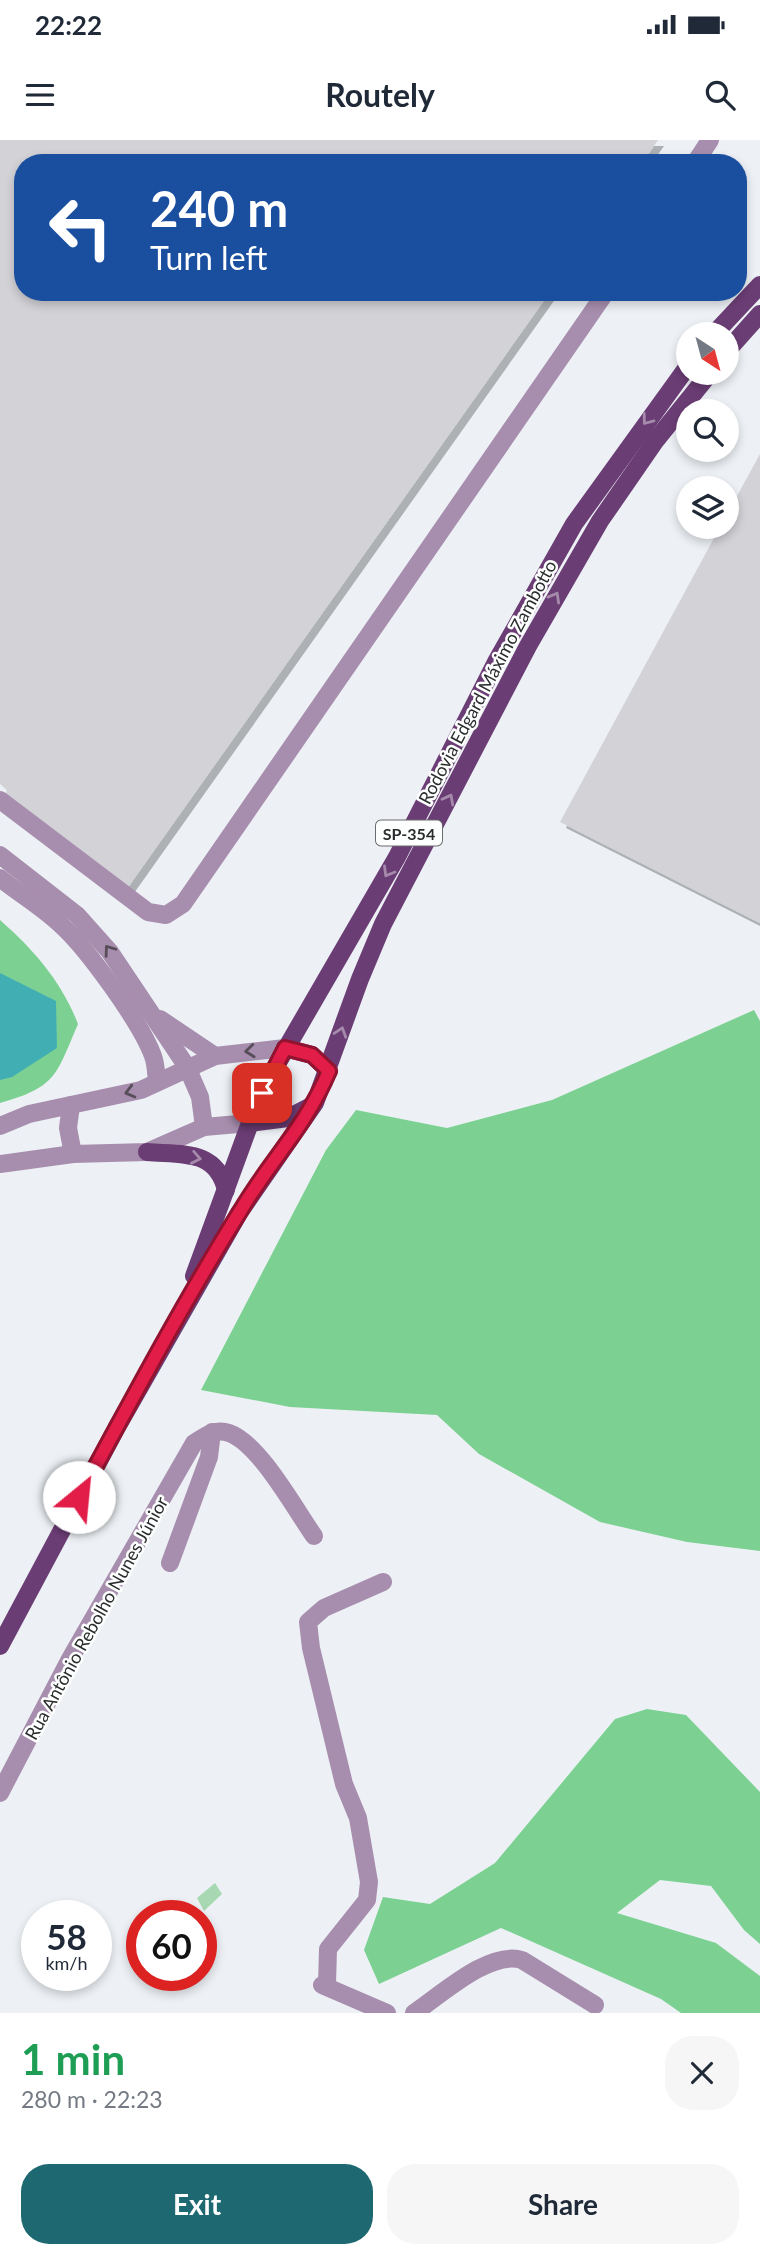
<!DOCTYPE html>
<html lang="en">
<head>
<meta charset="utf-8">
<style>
	:root { --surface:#fff; --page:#f6f6f7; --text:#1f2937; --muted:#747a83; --accent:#1e6971 }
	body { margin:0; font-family:Lato,sans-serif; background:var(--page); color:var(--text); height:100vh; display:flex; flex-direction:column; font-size:26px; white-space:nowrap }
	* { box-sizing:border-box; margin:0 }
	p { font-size:23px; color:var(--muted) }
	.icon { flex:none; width:38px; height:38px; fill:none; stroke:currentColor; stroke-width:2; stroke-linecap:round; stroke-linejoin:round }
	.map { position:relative; height:1873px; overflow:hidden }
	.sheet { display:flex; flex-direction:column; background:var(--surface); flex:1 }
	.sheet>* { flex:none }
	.hud { position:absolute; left:14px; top:14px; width:733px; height:147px; border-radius:28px; box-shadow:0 4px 10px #0003; background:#1a4fa0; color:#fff; overflow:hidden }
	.needle { width:46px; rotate:144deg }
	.fabs { position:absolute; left:676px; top:182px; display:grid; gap:14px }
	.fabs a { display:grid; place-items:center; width:63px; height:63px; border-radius:50%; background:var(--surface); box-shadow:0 4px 10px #0003; font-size:35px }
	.speed { position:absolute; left:21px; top:1760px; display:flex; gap:14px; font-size:35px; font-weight:700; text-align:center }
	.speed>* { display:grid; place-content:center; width:91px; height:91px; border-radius:50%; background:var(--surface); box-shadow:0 4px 10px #0003; line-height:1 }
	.speed small { font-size:18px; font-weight:400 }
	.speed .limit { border:10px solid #d22; background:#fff; color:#111 }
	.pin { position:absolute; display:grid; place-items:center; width:60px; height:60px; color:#fff; margin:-30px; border-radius:14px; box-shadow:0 4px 10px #0006 }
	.me { position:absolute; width:77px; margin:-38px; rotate:28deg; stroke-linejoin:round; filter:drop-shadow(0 0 5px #0008) }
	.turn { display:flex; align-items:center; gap:24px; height:147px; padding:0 21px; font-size:32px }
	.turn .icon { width:91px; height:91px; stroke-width:2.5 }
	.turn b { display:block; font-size:49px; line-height:60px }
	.round { display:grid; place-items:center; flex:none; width:74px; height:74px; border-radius:28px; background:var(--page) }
	.head { display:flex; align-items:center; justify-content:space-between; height:119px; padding:0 21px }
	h1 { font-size:42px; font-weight:700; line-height:52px; color:#1e9e55 }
	.button { display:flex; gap:14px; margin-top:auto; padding:14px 21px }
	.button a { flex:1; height:80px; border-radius:28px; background:var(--accent); color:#fff; font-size:28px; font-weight:700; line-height:80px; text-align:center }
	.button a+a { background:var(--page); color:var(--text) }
	.status { display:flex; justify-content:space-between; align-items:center; height:49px; padding:0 35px; background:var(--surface); direction:ltr }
	.status svg { height:19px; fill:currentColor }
	header { display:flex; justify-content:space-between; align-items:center; height:91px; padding:0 21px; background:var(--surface); font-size:32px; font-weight:700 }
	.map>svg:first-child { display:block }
	.green { fill:#a7d8b1 }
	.forest { fill:#7cd192 }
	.water { fill:#41aeb4 }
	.building { fill:#d2d2d7; filter:url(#shadow) }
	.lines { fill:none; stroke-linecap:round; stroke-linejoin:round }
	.minor { stroke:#a88eae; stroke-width:18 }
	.major { stroke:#6b3d75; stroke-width:18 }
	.oneway { stroke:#a58aac }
	.oneway2 { stroke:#574e5a }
	.route-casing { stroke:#92132f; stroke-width:18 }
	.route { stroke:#e11d48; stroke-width:12 }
	.labels { text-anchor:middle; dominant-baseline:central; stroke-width:5; stroke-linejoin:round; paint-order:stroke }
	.shield { fill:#fdfefe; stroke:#6a6b6c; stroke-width:2 }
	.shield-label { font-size:16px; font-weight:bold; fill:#2b2c2d }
	.street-label { font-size:18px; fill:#2b2c2d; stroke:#fdfefe }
</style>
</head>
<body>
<div class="status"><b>22:22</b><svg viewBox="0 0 49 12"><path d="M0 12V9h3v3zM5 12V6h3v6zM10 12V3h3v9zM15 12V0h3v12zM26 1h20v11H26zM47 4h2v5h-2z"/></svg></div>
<header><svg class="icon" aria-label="menu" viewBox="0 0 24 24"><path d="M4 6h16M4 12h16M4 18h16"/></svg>Routely<svg class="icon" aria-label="search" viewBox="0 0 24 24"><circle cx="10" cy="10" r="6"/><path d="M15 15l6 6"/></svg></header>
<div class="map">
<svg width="760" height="1873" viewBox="0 0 760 1873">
	<defs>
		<filter id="shadow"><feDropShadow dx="6" dy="6" stdDeviation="0" flood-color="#0004"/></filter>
	</defs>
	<rect width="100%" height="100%" fill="#edf1f5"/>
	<polygon class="green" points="215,1743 222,1754 204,1771 197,1758"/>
	<g class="forest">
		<path d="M0 780C34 810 62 842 78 884 56 935 57 947 0 963Z"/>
		<polygon points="754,870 760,881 760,1411 687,1402 600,1382 479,1314 437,1275 290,1267 201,1250 326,1010 356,970 447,988 552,960"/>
		<polygon points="647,1569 686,1575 760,1652 760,1804 744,1790 711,1746 660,1740 617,1773 716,1803 760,1836 760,1873 681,1873 661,1859 501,1788 379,1844 364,1810 383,1757 430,1764 495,1723 615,1579"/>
	</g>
	<polygon class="water" points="0,833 56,861 57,908 12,937 0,940"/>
	<g class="building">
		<polygon points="0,0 658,0 642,23 23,23 23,152 550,152 126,750 5,657 7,650 0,644"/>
		<polygon points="760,314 760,783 560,682 720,387 726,387 726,376"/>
	</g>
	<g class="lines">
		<g class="minor">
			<polyline points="695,23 710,0"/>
			<polyline points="0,660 148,772 166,775 183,764 606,152"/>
			<polyline points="0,715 77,775 110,812 187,927 200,957 204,987"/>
			<path d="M0 738C20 754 42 767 60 784 87 808 141 883 153 916 156 924 156 933 157 942"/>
			<polyline points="160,879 215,916"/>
			<polyline points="71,965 68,988 73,1014"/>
			<polyline points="0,986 29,974 141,950 215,916 285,908"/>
			<polyline points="0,1024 73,1014 147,1012 204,987 250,983"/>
			<polyline points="170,1423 209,1317 212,1292"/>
			<path d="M0 1653 70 1519 194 1303C205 1296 215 1288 229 1293 259 1303 295 1369 314 1396"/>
			<polyline points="322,1845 387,1873"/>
			<polyline points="327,1845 328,1809 367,1760 369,1742 358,1678 344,1644 311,1508 308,1482 324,1468 383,1442"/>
			<path d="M414 1873C441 1855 489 1810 522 1820L595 1865"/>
		</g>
		<g class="major">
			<polyline points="714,194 760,145"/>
			<polyline points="726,212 760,174"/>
			<polyline points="285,908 312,915 329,931"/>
			<polyline points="250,983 288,978 313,965"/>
			<path d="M147 1012C182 1015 216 1009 226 1050"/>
			<polyline points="194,1136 250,983 273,931 397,717 496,522 574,384 688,226"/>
			<polyline points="0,1506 117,1287 239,1073 315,963 360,839 383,784 528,506 600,381 656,300 710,233"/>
		</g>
	</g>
	<defs><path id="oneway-chevron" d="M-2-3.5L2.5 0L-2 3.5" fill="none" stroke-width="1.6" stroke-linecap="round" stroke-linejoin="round" transform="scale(1.75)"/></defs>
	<g class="oneway">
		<use href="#oneway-chevron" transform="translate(647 280) rotate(127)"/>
		<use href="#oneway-chevron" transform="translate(555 457) rotate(-61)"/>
		<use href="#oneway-chevron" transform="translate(449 659) rotate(-62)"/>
		<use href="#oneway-chevron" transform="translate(388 732) rotate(120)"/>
		<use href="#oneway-chevron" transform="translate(341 892) rotate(-72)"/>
		<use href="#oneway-chevron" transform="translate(196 1018) rotate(11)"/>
	</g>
	<g class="oneway2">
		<use href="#oneway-chevron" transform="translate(109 810) rotate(-126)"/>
		<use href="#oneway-chevron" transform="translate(250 911) rotate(174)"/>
		<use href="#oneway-chevron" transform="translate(130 952) rotate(165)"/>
	</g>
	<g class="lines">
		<defs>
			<path id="route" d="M79 1357C131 1261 183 1163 241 1070 271 1019 305 988 329 931L312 915 285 908 262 953"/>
		</defs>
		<use href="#route" class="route-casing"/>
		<use href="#route" class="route"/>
	</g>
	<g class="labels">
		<rect class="shield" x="376" y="680.5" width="66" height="25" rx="5"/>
		<g class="shield-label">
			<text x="409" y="693">SP-354</text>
		</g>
		<g class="street-label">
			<text transform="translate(487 542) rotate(-62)">Rodovia Edgard Máximo Zambotto</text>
			<text transform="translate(96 1478) rotate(-61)">Rua Antônio Rebolho Nunes Júnior</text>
		</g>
	</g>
</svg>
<div class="fabs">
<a><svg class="needle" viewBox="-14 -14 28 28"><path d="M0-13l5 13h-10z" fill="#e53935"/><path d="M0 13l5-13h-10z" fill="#747a83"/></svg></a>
<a><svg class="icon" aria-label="search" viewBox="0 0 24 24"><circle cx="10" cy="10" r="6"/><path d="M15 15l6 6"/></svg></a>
<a><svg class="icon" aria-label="layers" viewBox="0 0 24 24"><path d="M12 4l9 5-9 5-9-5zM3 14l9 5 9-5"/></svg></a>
</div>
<div class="speed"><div>58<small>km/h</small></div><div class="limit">60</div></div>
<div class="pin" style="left:262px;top:953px;background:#d93025"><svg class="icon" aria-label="arrive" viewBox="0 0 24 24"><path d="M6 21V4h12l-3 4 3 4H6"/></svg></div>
<svg class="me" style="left:79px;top:1357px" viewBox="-20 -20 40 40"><circle r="19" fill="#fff"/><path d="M0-13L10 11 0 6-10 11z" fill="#e11d48"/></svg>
<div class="hud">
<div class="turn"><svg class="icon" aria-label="left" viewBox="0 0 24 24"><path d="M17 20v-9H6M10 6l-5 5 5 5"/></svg><div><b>240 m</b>Turn left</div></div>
</div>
</div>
<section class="sheet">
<div class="head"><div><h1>1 min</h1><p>280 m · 22:23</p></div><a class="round"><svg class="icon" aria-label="close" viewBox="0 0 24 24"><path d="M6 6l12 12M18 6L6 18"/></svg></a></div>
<div class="button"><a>Exit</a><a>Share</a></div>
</section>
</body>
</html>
